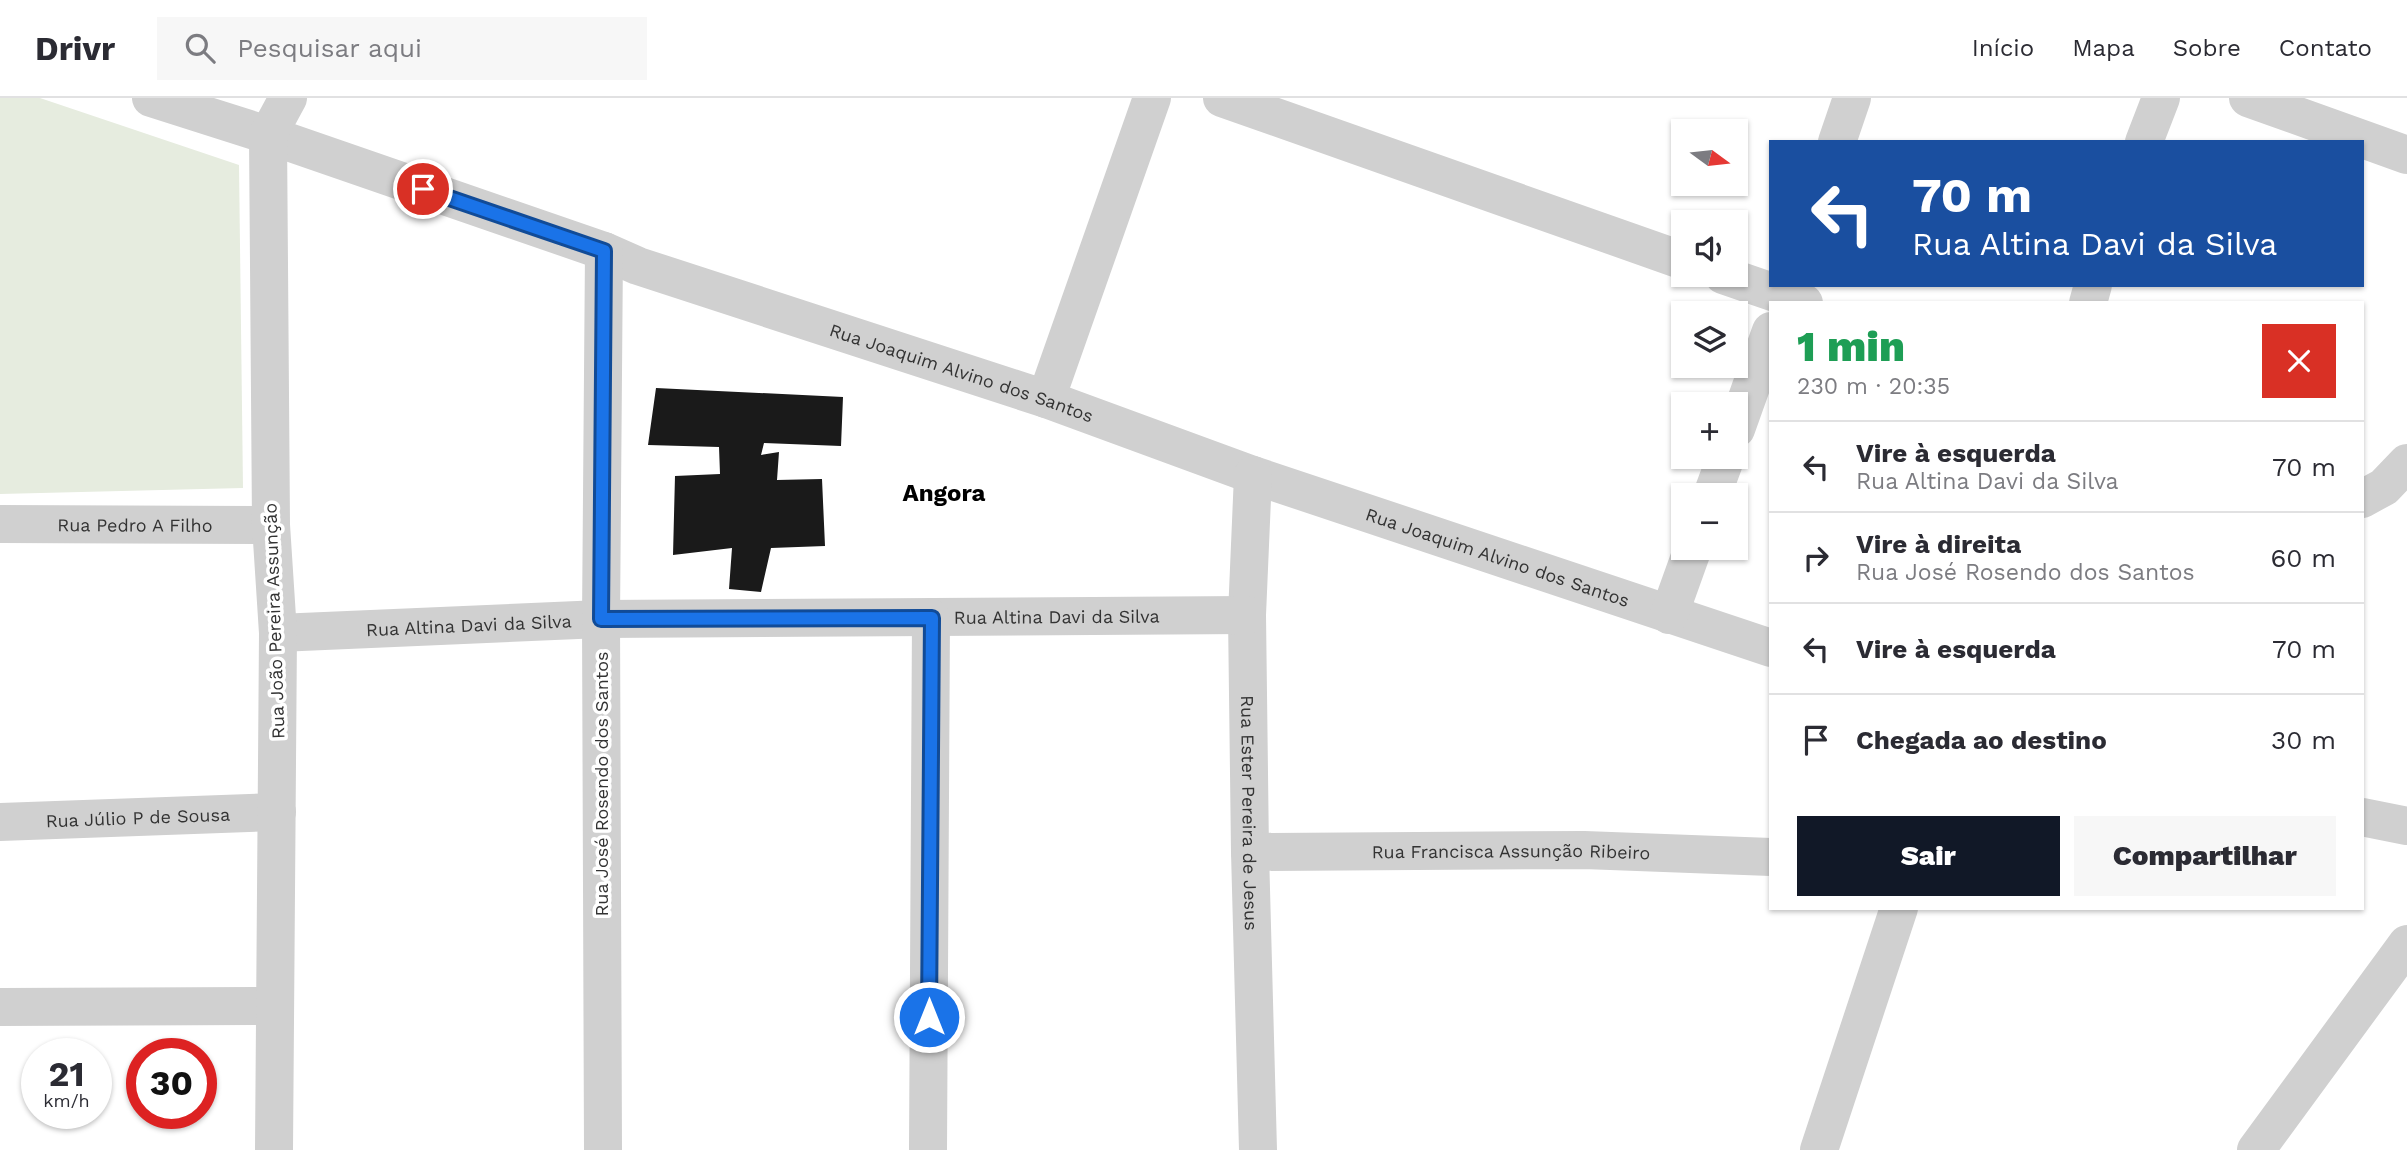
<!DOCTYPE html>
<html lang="pt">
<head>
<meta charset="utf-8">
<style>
	:root { --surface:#fff; --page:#f7f7f7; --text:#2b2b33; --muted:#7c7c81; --line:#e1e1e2; --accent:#111827 }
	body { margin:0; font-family:"Work Sans",sans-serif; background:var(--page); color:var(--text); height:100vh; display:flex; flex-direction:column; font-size:26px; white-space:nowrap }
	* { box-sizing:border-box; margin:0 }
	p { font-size:23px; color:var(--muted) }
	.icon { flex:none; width:38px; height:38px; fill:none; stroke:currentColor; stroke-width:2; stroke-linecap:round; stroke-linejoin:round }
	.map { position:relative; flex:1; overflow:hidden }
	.side { position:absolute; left:1769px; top:203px; width:595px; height:609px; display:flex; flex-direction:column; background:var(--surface); border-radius:0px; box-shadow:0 2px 5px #0004 }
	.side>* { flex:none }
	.top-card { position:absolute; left:1769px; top:42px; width:595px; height:147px; border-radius:0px; box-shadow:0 2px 5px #0004; background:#1a4fa0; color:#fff; overflow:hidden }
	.needle { width:46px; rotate:105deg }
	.buttons { position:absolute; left:1671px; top:21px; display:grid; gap:14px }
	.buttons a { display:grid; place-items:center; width:77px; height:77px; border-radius:0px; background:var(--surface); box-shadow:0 2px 5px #0004; font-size:35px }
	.speed { position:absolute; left:21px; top:940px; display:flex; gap:14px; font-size:35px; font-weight:700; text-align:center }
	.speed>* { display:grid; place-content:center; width:91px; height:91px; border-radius:50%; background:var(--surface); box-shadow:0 2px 5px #0004; line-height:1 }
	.speed small { font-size:18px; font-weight:400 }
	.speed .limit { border:10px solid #d22; background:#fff; color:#111 }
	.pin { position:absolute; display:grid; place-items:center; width:60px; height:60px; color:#fff; margin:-30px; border:4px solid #fff; border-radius:50%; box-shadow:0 2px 7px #0007 }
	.me { position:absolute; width:77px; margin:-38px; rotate:0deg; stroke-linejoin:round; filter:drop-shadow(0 0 5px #0008) }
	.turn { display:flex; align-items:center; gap:24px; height:147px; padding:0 28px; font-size:32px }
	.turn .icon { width:91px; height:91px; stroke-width:2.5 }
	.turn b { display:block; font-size:49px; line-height:60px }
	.round { display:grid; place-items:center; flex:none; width:74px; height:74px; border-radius:0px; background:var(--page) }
	.head { display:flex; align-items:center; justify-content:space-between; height:119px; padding:0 28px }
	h1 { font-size:42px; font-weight:800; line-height:52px; color:#1e9e55 }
	.cta { display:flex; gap:14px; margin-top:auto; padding:14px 28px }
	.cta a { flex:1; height:80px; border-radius:0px; background:var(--accent); color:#fff; font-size:28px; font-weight:800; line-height:80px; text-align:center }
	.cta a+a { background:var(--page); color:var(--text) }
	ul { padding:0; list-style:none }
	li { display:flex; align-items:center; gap:21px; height:91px; padding:0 28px; border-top:2px solid var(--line) }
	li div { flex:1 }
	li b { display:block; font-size:26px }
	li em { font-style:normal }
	header { display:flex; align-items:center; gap:42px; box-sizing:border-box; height:98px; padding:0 35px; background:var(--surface); border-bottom:2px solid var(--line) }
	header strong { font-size:33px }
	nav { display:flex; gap:38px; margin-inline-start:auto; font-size:24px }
	.search { width:490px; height:63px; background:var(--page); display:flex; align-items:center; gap:18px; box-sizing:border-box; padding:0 24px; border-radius:0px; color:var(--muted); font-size:26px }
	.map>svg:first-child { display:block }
	.green { fill:#e6ecdf }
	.building { fill:#1a1a1a }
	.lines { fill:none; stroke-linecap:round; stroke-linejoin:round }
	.minor { stroke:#d0d0d0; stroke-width:38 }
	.route-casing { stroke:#114b97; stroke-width:18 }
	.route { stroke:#1a73e8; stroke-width:12 }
	.labels { text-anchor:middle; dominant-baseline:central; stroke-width:7; stroke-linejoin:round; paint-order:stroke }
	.street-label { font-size:18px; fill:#333; stroke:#fff }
	.district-label { font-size:24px; font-weight:bold; fill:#000; stroke:#fff }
</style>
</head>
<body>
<header>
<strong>Drivr</strong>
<div class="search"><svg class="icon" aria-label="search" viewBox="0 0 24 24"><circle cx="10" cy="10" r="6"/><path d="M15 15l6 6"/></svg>Pesquisar aqui</div>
<nav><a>Início</a><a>Mapa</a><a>Sobre</a><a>Contato</a></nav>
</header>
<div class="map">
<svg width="2407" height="1052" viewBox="0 0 2407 1052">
	<rect width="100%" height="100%" fill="#fff"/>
	<polygon class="green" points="0,0 40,0 239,67 243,390 0,396"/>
	<polygon class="building" points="656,290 843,299 841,348 764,345 761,357 779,354 777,382 822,381 825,448 771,450 761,494 729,491 732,450 673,457 675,378 720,376 719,349 648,347"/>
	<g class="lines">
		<g class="minor">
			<path id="s1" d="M151 0 268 37 604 153 638 168 1046 301 1253 377 1771 550"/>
			<polyline points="1222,0 1684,163"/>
			<polyline points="2248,0 2407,57"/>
			<polyline points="1837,44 1852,0"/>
			<polyline points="2144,44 2161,0"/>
			<polyline points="1723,177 1804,205"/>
			<polyline points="2088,205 2093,187"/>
			<polyline points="1046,301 1152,0"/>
			<polyline points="1736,331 1771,233"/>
			<path id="s2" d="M1253 377 1247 517 1250 754 1258 1052"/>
			<polyline points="1712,397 1726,359"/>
			<polyline points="2362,401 2384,389 2407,365"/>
			<path id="s3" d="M0 426 271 427"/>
			<polyline points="1669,517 1693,450"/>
			<path id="s4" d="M278 535 601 521 1247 517"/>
			<polyline points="2362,719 2407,728"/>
			<path id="s5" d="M0 724 277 714"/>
			<path id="s6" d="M1250 754 1584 752 1771 759"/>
			<polyline points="0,909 275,908"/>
			<polyline points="274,1052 278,535 271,427 268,37 288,0"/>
			<polyline points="603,1052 601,521 604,153"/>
			<polyline points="928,1052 931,520"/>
			<polyline points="1819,1052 1899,810"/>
			<polyline points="2256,1052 2407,846"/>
		</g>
	</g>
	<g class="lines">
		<defs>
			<polyline id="route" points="423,91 604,153 601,521 932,520 929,919"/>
		</defs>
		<use href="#route" class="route-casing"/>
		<use href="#route" class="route"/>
	</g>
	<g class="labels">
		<g class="street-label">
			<text stroke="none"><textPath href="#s1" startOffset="856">Rua Joaquim Alvino dos Santos</textPath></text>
			<text stroke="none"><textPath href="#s3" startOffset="135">Rua Pedro A Filho</textPath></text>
			<text stroke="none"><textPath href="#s1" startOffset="1423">Rua Joaquim Alvino dos Santos</textPath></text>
			<text stroke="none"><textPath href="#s4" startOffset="779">Rua Altina Davi da Silva</textPath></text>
			<text transform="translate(274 523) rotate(-92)">Rua João Pereira Assunção</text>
			<text stroke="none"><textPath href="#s4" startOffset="191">Rua Altina Davi da Silva</textPath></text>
			<text transform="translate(601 686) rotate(-90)">Rua José Rosendo dos Santos</text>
			<text stroke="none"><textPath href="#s2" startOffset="338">Rua Ester Pereira de Jesus</textPath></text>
			<text stroke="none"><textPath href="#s5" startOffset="138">Rua Júlio P de Sousa</textPath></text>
			<text stroke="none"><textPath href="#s6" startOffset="261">Rua Francisca Assunção Ribeiro</textPath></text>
		</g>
		<g class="district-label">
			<text x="944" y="395">Angora</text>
		</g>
	</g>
</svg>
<div class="buttons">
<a><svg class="needle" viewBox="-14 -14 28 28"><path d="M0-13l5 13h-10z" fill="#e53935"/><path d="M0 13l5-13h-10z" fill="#7c7c81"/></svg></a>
<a><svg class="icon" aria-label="sound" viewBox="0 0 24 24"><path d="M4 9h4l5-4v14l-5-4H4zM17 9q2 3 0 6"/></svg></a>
<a><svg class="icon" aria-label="layers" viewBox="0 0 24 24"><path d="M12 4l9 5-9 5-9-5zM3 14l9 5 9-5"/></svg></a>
<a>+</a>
<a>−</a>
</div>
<div class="speed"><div>21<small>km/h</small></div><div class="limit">30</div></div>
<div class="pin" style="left:423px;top:91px;background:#d93025"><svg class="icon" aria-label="arrive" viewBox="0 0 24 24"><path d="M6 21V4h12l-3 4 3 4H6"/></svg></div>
<svg class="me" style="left:929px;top:919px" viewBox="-20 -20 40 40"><circle r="17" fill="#1a73e8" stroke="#fff" stroke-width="3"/><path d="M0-11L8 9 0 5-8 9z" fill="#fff"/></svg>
<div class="top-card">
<div class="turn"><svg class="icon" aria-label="left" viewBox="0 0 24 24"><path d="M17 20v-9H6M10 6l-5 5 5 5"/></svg><div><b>70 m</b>Rua Altina Davi da Silva</div></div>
</div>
<section class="side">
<div class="head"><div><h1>1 min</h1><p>230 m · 20:35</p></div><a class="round" style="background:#d93025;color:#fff"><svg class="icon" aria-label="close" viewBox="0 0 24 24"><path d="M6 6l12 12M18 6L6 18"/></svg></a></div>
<ul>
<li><svg class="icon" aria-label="left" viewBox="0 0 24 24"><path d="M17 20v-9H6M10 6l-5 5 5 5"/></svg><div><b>Vire à esquerda</b><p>Rua Altina Davi da Silva</p></div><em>70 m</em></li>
<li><svg class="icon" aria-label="right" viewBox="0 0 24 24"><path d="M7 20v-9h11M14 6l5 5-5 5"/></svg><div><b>Vire à direita</b><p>Rua José Rosendo dos Santos</p></div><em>60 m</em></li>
<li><svg class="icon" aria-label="left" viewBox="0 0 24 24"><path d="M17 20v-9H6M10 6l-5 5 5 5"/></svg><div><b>Vire à esquerda</b></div><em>70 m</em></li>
<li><svg class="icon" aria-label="arrive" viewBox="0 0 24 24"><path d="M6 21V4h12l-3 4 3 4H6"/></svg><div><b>Chegada ao destino</b></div><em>30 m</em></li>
</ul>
<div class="cta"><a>Sair</a><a>Compartilhar</a></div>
</section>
</div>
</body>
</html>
